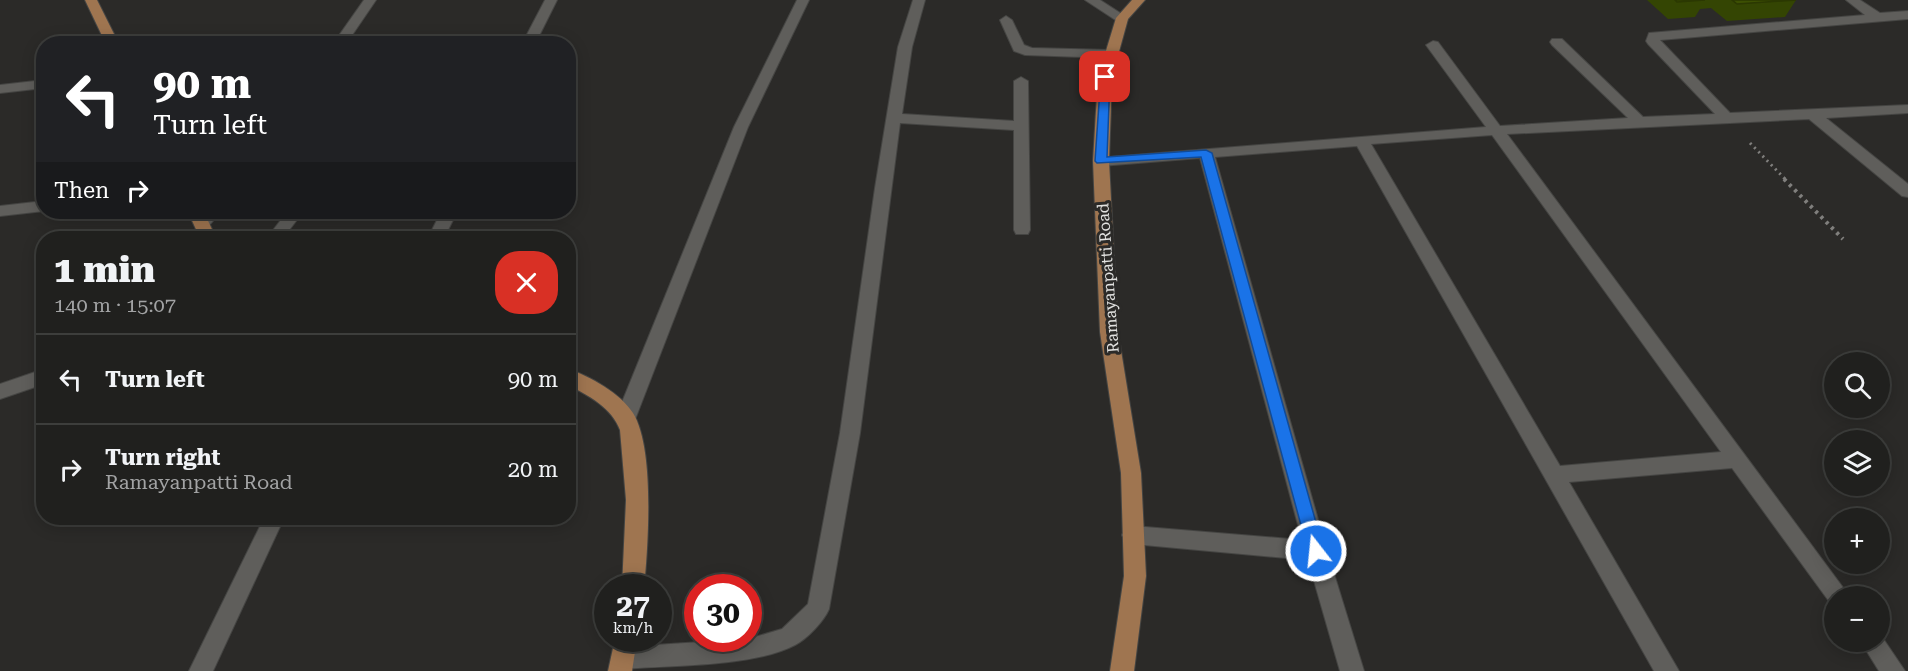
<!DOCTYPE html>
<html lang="en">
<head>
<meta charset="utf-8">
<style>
	:root { --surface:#20201e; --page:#2d2d2b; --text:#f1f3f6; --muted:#a2a3a4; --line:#3d3e3c }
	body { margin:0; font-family:"Roboto Serif",serif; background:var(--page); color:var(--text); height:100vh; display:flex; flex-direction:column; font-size:22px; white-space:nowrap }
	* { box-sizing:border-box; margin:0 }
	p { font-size:20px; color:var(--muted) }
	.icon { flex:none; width:33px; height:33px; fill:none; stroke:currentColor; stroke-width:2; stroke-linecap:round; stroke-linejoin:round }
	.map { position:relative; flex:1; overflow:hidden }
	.details { position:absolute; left:36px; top:231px; width:540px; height:294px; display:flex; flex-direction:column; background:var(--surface); border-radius:24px; box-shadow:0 3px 15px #0003,0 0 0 2px var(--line) }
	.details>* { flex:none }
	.hud { position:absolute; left:36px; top:36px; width:540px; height:183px; border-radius:24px; box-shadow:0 3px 15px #0003,0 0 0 2px var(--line); background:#202124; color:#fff; overflow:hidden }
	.buttons { position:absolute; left:1824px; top:352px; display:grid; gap:12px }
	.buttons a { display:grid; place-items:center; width:66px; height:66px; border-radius:50%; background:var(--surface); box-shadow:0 3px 15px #0003,0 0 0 2px var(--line); font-size:30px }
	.speed { position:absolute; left:594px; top:574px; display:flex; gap:12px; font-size:30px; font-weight:700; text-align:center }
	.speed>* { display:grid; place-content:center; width:78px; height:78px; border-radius:50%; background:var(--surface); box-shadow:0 3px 15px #0003,0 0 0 2px var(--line); line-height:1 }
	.speed small { font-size:15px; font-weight:400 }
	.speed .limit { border:9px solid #d22; background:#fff; color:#111 }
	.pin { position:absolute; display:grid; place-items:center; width:51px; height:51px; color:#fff; margin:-26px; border-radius:12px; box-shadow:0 3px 9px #0006 }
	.me { position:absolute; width:66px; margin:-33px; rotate:344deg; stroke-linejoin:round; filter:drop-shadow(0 0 4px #0008) }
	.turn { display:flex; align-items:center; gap:21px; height:126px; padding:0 18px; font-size:27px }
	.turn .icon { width:78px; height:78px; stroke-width:2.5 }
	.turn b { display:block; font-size:42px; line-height:51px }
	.then { display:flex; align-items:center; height:57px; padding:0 18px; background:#0003; gap:12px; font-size:22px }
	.round { display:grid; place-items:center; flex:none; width:63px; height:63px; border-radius:24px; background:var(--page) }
	.summary { display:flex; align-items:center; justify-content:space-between; height:102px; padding:0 18px }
	h1 { font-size:36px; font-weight:800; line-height:45px }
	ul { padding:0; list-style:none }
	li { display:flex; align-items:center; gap:18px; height:90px; padding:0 18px; border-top:2px solid var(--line) }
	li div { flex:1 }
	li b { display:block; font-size:22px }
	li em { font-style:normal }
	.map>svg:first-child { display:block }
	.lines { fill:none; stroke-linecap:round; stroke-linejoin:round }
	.minor-casing { stroke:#454543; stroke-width:2 }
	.major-casing { stroke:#454543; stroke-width:2 }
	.path-far1 { stroke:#807f7d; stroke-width:3; stroke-dasharray:2 4; stroke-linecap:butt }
	.path { stroke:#807f7d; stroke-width:4; stroke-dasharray:3 4.5; stroke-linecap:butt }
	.minor { fill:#5f5e5b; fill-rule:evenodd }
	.major { fill:#9f7550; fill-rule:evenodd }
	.wall { fill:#344503 }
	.building { fill:#3d5003; stroke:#2b3802; stroke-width:1.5 }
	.route { fill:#1a73e8; stroke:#114b97; stroke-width:1.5 }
	.labels { text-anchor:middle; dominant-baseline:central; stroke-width:6; stroke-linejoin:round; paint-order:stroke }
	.street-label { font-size:16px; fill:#e2e2e0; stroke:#2b2a28 }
</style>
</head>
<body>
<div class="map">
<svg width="1908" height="671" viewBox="0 0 1908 671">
	<rect width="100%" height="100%" fill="#2b2a28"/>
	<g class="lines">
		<defs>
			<g id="minor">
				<polygon points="364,0 376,0 346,44 333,44"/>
				<polygon points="545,0 557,0 535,44 522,44"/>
				<polygon points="797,0 809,0 748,127 636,417 633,422 626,425 619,422 616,417 734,127"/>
				<path d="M913 0H925L912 47 902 114 1014 121V81L1021 77 1028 81 1030 230 1028 234H1016L1014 230V130L900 123 860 433 829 609C824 621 807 639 795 645 753 667 672 665 623 669L615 666 611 658 615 650 623 647 748 639 782 629 808 604 840 433 875 188 898 47Z"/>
				<polygon points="1085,0 1100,0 1128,18 1127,21 1117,21"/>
				<path d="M1846 0H1860L1880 13 1908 11V19L1660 40 1730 113 1908 105V113L1826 118 1908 184V197L1902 196 1809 119 1507 134 1850 597H1834V605L1831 604 1732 468 1569 482 1679 671H1654L1357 146 1215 157 1327 551 1364 671H1340L1308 560 1133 544 1125 541 1122 535 1125 529 1133 526 1302 540 1200 158 1101 166 1096 164 1093 161 1096 158 1486 127 1426 45 1433 41 1438 42 1500 126 1628 118 1552 45 1550 42 1552 39H1562L1643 117 1715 114 1648 44 1646 41 1649 33 1865 15ZM1492 135 1721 452 1560 466 1371 144Z"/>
				<polygon points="1006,16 1012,20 1024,45 1032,48 1111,50 1118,54 1111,58 1025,55 1014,51 1000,20"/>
				<polygon points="44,80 44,88 0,93 0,85"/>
				<polygon points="44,201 44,211 0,216 0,206"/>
				<path d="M203 212H219C213 221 208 231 196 228L194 224Z"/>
				<polygon points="287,212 303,212 283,238 267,238"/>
				<polygon points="441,212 457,212 444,238 428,238"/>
				<polygon points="44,369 44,384 0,399 0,384"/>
				<polygon points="264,518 284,518 213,671 189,671"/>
				<polygon points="1880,634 1905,671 1879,671 1861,642 1880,642"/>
			</g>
			<g id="major">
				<polygon points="85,0 97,0 119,44 106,44"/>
				<polygon points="1132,0 1145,0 1128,19 1112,77 1109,161 1118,332 1141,473 1146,576 1134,671 1110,671 1124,576 1121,473 1100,332 1093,161 1098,77 1116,18"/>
				<polygon points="188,212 204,212 216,238 200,238"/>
				<path d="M568 369C590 376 621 394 633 413 655 449 648 546 644 588H622L626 500 620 430C612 408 588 395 568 385Z"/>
				<polygon points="615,639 637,639 632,671 608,671"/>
			</g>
		</defs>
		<use href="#minor" class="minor-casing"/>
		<use href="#major" class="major-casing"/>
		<polyline class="path-far1" points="1750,143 1786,180"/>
		<polyline class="path" points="1784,179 1843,239"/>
		<use href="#minor" class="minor"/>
		<use href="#major" class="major"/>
	</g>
	<polygon class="wall" points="1647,0 1796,0 1785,17 1727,21 1711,8 1700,9 1695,17 1668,19"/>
	<g class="building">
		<polygon points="1675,0 1705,0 1677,2"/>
		<polygon points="1732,0 1796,0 1737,4"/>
	</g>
	<polygon class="route" points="1101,74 1110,77 1107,157 1206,150 1212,153 1324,551 1322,556 1316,558 1310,556 1308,551 1201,157 1097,163 1095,161"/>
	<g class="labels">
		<g class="street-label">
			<text transform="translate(1108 278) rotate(-94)">Ramayanpatti Road</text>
		</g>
	</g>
</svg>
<div class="buttons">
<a><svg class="icon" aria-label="search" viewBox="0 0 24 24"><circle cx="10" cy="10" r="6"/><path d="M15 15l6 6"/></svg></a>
<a><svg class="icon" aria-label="layers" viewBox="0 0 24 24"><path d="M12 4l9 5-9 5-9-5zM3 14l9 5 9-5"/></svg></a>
<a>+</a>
<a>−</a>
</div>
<div class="speed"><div>27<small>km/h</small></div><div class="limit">30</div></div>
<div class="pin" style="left:1105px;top:77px;background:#d93025"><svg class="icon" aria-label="arrive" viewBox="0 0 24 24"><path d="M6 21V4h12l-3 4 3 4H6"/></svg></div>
<svg class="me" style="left:1316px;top:551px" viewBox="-20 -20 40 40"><circle r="17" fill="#1a73e8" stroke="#fff" stroke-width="3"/><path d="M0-11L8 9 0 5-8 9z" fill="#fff"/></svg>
<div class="hud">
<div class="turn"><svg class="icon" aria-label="left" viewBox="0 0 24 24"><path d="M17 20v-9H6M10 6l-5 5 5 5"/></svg><div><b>90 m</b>Turn left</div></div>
<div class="then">Then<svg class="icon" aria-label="right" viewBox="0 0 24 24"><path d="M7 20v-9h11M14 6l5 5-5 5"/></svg></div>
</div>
<section class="details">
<div class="summary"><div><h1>1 min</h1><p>140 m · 15:07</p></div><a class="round" style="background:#d93025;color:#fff"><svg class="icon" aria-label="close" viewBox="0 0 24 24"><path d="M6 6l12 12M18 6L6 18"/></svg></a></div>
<ul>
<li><svg class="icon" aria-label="left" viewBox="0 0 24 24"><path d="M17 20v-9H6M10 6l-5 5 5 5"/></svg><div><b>Turn left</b></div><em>90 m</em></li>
<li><svg class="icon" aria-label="right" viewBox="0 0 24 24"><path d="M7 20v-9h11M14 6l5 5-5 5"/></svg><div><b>Turn right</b><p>Ramayanpatti Road</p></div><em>20 m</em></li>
</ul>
</section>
</div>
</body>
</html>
